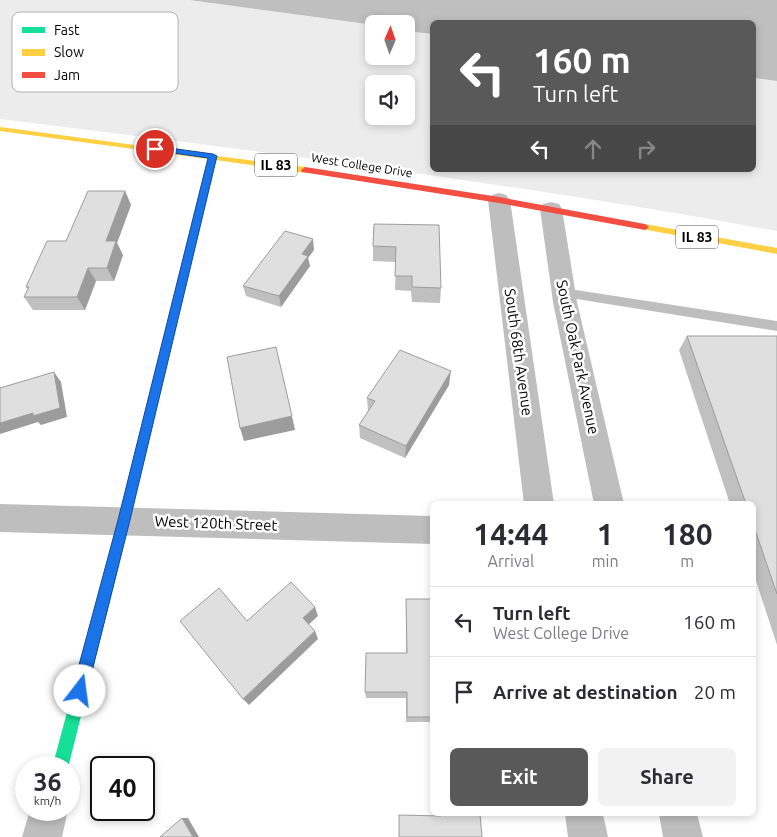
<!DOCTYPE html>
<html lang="en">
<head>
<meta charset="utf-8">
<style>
	:root { --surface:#fff; --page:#f2f2f3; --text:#2b2b33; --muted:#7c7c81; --line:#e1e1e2; --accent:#595959 }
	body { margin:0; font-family:Ubuntu,sans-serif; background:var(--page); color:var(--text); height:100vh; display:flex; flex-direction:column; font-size:19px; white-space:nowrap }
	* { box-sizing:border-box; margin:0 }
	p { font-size:16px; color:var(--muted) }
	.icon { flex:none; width:28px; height:28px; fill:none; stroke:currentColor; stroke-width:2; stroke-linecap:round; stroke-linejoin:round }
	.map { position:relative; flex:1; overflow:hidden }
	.panel { position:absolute; left:430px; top:501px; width:326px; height:315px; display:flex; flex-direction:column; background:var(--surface); border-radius:8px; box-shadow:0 2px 8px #0003 }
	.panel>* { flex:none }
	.guide { position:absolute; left:430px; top:20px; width:326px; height:152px; border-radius:8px; box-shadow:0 2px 8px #0003; background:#595959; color:#fff; overflow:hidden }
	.needle { width:32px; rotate:2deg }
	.tools { position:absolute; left:365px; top:15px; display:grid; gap:10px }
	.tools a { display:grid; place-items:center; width:50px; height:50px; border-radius:8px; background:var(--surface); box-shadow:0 2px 8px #0003; font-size:25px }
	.speed { position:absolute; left:15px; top:756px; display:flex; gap:10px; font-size:25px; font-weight:700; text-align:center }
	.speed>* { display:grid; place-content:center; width:65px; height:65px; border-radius:50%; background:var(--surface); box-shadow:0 2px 8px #0003; line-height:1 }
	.speed small { font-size:12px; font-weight:400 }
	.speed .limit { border:2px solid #111; border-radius:8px; background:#fff; color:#111 }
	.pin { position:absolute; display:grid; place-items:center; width:42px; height:42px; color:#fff; margin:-21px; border:2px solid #fff; border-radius:50%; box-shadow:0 1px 5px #0007 }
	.me { position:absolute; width:55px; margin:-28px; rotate:15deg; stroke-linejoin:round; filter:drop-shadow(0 0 4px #0008) }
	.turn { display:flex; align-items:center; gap:18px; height:105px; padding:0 20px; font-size:22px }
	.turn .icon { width:65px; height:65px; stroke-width:2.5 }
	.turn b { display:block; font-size:35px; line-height:42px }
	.lanes { display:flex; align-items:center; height:48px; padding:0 20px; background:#0003; justify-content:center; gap:25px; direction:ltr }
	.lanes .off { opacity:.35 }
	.eta { display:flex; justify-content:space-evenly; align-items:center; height:85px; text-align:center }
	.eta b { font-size:30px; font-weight:700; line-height:35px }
	.cta { display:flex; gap:10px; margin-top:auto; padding:10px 20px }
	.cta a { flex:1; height:58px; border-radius:8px; background:var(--accent); color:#fff; font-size:20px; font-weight:700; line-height:58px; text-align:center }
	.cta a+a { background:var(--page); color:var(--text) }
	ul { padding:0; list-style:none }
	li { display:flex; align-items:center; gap:15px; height:70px; padding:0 20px; border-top:1px solid var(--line) }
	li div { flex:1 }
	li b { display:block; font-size:19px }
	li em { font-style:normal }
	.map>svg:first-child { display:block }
	.green { fill:#ececec; fill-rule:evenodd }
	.water { fill:#bfbfbf }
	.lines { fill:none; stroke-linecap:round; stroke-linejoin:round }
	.lane { fill:#bebebe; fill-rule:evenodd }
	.street { fill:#bebebe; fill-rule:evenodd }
	.fast { fill:#16e098; fill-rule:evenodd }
	.slow { fill:#ffcf43; fill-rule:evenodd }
	.jam { fill:#f24e42; fill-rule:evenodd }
	.wall { fill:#c0c0c0 }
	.shaded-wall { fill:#9c9c9c }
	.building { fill:#dfdfdf; stroke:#9c9c9c }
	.route { fill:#1a73e8; stroke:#114b97 }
	.labels { text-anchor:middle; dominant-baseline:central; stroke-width:5; stroke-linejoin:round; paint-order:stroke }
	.far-street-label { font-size:12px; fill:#000; stroke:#fff }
	.shield { fill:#fff; stroke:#4c4c4c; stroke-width:1 }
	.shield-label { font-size:14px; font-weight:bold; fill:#000 }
	.street-label { font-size:15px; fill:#000; stroke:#fff }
	.key { fill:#fff; stroke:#b2b2b2; stroke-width:1 }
	.key-label { font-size:14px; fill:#000 }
</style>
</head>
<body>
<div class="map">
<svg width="777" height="837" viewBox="0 0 777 837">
	<rect width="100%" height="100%" fill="#fff"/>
	<path class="green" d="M0 0H189L373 25 374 56H406V31L432 34V170H754V78L777 81V231C519 184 260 151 0 119ZM374 84H406V116H374Z"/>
	<polygon class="water" points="189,0 777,0 777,81 754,78 754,22 432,22 432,34 406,31 406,24 374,24 374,25"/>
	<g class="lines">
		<polygon class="lane" points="563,288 777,321 777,331 558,296 557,293 558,290"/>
		<g class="street">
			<polygon points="499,193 506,195 510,200 554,504 524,504 488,200 492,195"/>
			<polygon points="551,202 559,204 562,209 577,302 624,504 594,504 553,302 540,209 543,204"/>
			<polygon points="0,504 432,516 432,544 0,532"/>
			<polygon points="30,810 68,810 62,837 22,837"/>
			<polygon points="565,814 603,814 608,837 568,837"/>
			<polygon points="659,814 697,814 703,837 663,837"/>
		</g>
		<polygon class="fast" points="113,558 118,560 119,564 68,768 52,768 107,564 108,560"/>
		<g class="slow">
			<polygon points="0,127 210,155 213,154 217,156 305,167 309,170 305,173 216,160 119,564 118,568 113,570 108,568 107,564 208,159 0,131"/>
			<polygon points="645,224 777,248 777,254 642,229 641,227"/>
		</g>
		<polygon class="jam" points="305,167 499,197 645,224 649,227 645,230 499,203 302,172 301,170"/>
	</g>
	<g class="wall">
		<polygon points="125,191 131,205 117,243 123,255 114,281 96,281 85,310 33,310 24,297 28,289 26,287 66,241"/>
		<polygon points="374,224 441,288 440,303 412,302 411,291 395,290 396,262 373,261 373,246"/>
		<polygon points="314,250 308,258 310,266 281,307 246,296 243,286"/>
		<polygon points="687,336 777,336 777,645 754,575 754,504 730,504 679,350"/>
		<polygon points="449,385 405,458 360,438 359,425 368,411 367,398"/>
		<polygon points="406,599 432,599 432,722 406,722 406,698 366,698 365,692 406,653"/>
	</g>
	<g class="shaded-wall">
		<polygon points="125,191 131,205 117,243 123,255 114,281 107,268 106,241"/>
		<polygon points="313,239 314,250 308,258 310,266 281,307 279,296 302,254"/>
		<polygon points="88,268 96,281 85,310 77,297"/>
		<polygon points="451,371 449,385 405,458 406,446"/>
		<polygon points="54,372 61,382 67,417 41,425 38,422 0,434 0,423 33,413"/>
		<polygon points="292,416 295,430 244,441 240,428"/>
		<polygon points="315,607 318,616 306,627 303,618"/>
		<polygon points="315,631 318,639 249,705 243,699"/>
		<polygon points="182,818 188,818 199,837 193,837"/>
	</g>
	<g class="building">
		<polygon points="88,191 125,191 106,241 116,241 107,268 88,268 77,297 24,297 29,287 26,287 47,241 66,241"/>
		<polygon points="374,224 439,225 441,288 412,287 412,276 395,276 396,247 373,246"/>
		<polygon points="285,231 313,239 302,254 308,256 279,296 243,286"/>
		<polygon points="687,336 777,336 777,594 754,527 754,504 746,504"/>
		<polygon points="276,347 292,416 240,428 227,357"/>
		<polygon points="400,350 451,371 406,446 359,425 375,401 367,398"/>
		<polygon points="54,372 60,408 33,416 33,413 0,423 0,388"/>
		<polygon points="291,582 315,607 303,618 315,631 243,699 180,621 219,588 247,621"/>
		<polygon points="406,599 432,599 432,717 407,717 407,692 365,692 366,653 407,653"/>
		<polygon points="441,814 480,814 482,837 399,837 399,815 441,816"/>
		<polygon points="182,818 193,837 160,837"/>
	</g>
	<polygon class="route" points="155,146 213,154 217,156 130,520 87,691 85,696 80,699 74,696 72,691 118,520 208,158 152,150 152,147"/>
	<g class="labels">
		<g class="far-street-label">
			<text transform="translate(362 165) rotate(9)">West College Drive</text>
		</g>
		<g class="shield">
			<rect x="255" y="153.5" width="42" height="23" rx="4"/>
			<rect x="676" y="225.5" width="42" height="23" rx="4"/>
		</g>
		<g class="shield-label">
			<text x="276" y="165">IL 83</text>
			<text x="697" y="237">IL 83</text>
		</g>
		<g class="street-label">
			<text transform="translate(519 352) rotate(82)">South 68th Avenue</text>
			<text transform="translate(578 357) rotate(78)">South Oak Park Avenue</text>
			<text transform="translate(216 523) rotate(2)">West 120th Street</text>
		</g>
	</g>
	<rect x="12" y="12" width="166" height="80" rx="8" class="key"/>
	<rect x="22" y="27" width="23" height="6" fill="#16e098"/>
	<rect x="22" y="49" width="23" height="7" fill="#ffcf43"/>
	<rect x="22" y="72" width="23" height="6" fill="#f24e42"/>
	<g class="key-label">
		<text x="54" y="35">Fast</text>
		<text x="54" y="57">Slow</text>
		<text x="54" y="80">Jam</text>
	</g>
</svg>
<div class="tools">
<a><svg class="needle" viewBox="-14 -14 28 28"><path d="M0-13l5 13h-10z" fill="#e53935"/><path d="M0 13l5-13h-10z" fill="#7c7c81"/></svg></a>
<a><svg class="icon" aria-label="sound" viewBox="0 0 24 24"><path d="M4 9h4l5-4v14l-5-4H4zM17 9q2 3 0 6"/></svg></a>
</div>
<div class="speed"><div>36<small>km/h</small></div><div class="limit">40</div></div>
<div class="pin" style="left:155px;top:149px;background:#d93025"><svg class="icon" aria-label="arrive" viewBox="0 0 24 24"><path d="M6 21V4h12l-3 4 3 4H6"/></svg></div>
<svg class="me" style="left:80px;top:691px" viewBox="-20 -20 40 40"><circle r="19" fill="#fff"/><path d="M0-13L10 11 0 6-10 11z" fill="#1a73e8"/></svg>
<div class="guide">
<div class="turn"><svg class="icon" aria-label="left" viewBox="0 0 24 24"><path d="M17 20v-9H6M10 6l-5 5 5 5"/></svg><div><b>160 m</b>Turn left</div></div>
<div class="lanes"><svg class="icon" aria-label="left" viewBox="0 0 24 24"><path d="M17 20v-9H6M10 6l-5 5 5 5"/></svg><svg class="icon off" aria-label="ahead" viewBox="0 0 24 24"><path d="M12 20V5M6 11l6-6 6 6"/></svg><svg class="icon off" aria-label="right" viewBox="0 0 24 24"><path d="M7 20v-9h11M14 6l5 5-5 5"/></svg></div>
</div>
<section class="panel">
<div class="eta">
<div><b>14:44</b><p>Arrival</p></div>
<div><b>1</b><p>min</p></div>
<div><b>180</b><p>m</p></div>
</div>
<ul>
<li><svg class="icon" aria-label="left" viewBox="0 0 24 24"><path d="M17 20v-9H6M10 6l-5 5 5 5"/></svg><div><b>Turn left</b><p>West College Drive</p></div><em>160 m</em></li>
<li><svg class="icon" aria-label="arrive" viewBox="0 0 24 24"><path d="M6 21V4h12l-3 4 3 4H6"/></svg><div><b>Arrive at destination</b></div><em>20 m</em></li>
</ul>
<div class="cta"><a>Exit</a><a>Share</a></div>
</section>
</div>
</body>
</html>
